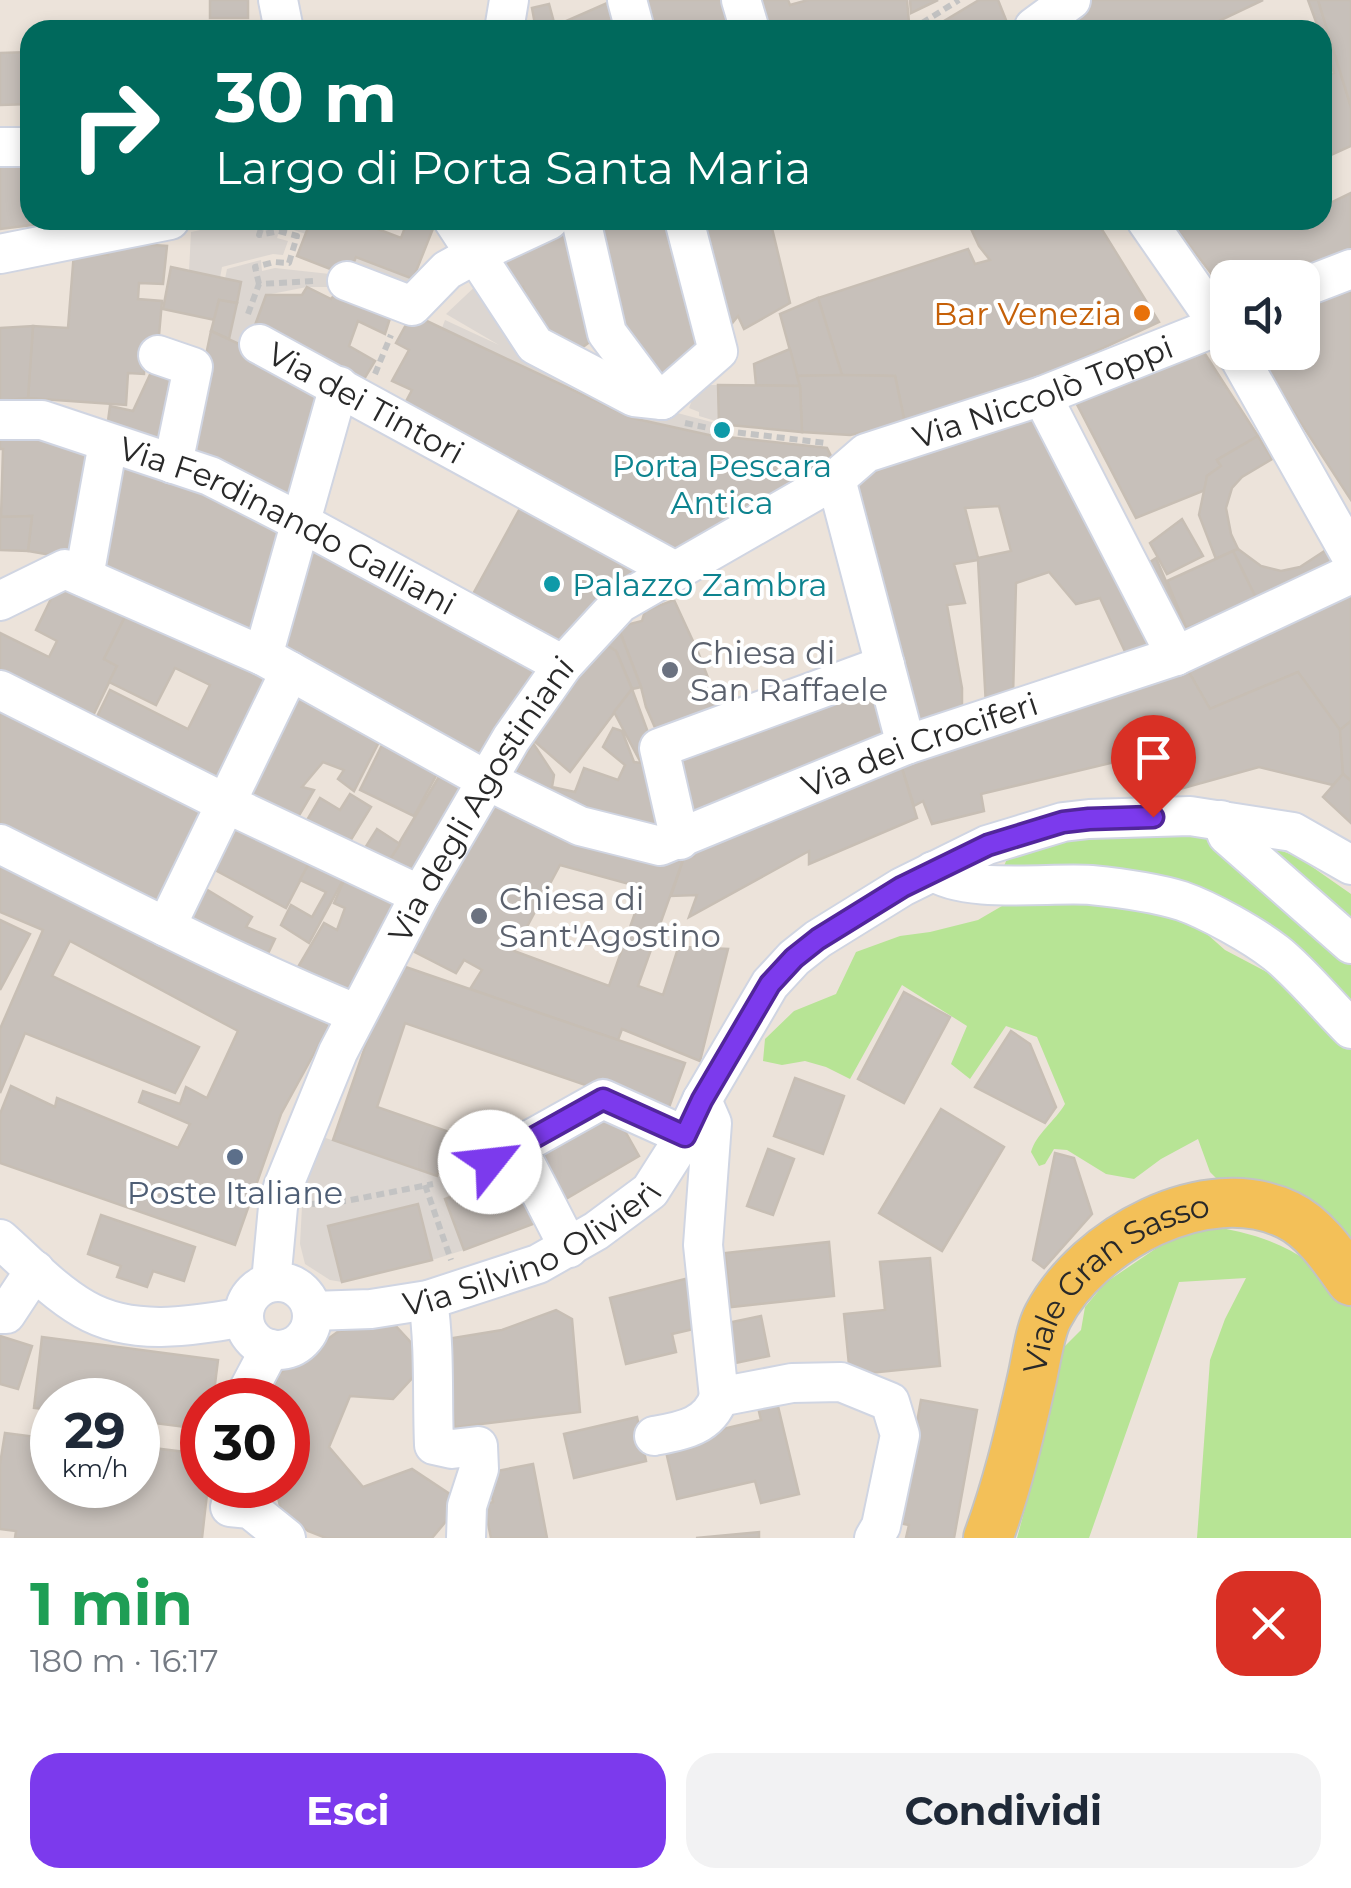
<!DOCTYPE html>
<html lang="it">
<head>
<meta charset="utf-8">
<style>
	:root { --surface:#fff; --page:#f2f2f3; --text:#1f2937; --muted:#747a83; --accent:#7c3aed }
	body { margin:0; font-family:Montserrat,sans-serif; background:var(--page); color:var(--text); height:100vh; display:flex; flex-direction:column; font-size:38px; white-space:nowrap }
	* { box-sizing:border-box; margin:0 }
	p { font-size:32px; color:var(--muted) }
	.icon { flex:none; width:55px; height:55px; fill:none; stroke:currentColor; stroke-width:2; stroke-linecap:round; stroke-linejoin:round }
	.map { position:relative; height:1538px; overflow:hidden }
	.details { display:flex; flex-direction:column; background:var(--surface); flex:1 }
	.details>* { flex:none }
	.top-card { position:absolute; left:20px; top:20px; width:1312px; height:210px; border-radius:30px; box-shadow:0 5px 15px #0003; background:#00695c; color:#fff; overflow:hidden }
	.fabs { position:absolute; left:1210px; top:260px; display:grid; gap:20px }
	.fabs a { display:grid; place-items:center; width:110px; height:110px; border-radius:20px; background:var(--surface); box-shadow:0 5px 15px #0003; font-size:50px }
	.speed { position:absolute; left:30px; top:1378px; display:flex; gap:20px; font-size:50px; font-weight:700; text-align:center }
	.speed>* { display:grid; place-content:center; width:130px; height:130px; border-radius:50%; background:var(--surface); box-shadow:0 5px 15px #0003; line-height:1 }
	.speed small { font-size:25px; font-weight:400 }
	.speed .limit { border:15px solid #d22; background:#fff; color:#111 }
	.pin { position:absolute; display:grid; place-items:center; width:85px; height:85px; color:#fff; margin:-102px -42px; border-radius:50% 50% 50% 0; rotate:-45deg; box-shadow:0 0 10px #0007 }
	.pin .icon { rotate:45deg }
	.me { position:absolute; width:110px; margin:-55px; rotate:61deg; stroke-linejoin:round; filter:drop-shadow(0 0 8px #0008) }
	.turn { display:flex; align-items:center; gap:35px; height:210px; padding:0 30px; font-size:45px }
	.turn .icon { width:130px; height:130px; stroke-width:2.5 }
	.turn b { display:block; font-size:70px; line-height:85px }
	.round { display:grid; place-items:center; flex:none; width:105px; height:105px; border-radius:30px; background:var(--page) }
	.headline { display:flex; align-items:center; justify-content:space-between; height:170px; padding:0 30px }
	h1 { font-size:60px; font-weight:700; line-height:75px; color:#1e9e55 }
	.cta { display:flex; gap:20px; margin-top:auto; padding:20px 30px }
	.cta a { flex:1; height:115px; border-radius:30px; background:var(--accent); color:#fff; font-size:40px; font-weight:700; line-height:115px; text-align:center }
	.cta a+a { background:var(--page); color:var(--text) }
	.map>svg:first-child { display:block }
	.green { fill:#b7e495 }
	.plaza { fill:#dcd6d1 }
	.building { fill:#c7c0ba; stroke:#c7beb4; stroke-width:2.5; fill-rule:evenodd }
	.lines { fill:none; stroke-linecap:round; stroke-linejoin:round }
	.minor-casing { stroke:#d0d5e2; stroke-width:42 }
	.major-casing { stroke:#c3c3c3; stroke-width:52 }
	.path { stroke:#c3c3c3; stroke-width:6; stroke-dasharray:8 5; stroke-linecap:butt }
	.minor { stroke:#fff; stroke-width:38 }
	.major { stroke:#f3c058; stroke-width:48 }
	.route-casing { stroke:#51269a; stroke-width:25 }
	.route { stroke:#7c3aed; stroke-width:18 }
	.food-dot { fill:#e8710a; stroke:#fff; stroke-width:4 }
	.culture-dot { fill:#0f9aa8; stroke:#fff; stroke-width:4 }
	.worship-dot { fill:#6b7280; stroke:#fff; stroke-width:4 }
	.service-dot { fill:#5c6f8a; stroke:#fff; stroke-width:4 }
	.labels { text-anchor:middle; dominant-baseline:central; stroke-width:8; stroke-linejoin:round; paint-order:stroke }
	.food-label { font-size:32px; fill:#c56008; stroke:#fff; text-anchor:end }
	.street-label { font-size:32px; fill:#292929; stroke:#fff }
	.culture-label { font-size:32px; fill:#0d838f; stroke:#fff }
	.worship-label { font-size:32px; fill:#5b616d; stroke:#fff; text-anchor:start }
	.service-label { font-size:32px; fill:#4e5e75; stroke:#fff }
</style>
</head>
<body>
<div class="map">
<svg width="1351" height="1538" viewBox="0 0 1351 1538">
	<rect width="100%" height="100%" fill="#ece3da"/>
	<g class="green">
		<polygon points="1096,827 1245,837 1298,857 1351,894 1351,1006 1091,868 1004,866 1012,847"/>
		<path d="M1039 894 1182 912 1225 950 1282 980 1351 1042V1266L1222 1184 1210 1172 1198 1139 1161 1159 1134 1179 1106 1174 1067 1150 1054 1149 1045 1164 1039 1166 1031 1152C1036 1134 1055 1121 1065 1104L1037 1037 1006 1026 970 1079 951 1064 967 1026 902 985 850 1079 826 1067 805 1061 782 1065 763 1061 765 1039 794 1011 836 994 856 952 900 936 930 932 978 920 1002 906Z"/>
		<path d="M1206 1226C1242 1230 1280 1241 1310 1263 1324 1274 1337 1288 1351 1300V1538H1197L1210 1360 1225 1319 1246 1278 1179 1282 1089 1538H1017L1033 1479 1041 1407 1063 1348 1081 1330 1085 1307 1105 1283 1164 1243 1183 1231Z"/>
	</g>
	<g class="plaza">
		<polygon points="248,220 311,220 306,234 281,226 277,238 288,241 283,255 273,254 222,267 220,278 189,271 191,232"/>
		<polygon points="356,257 413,279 393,309 341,287 307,287 266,295 254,327 254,351 229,339 241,282 225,279 227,269 261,260 262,271 275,268 348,276"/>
		<polygon points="482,280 632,401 719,424 718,436 632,418 442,328 445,320 499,345 446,314"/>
		<polygon points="698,385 718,385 719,422 699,416 699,412 689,408"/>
		<polygon points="320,1136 437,1176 478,1186 445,1200 464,1250 432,1260 417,1204 329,1226 342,1282 330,1280 305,1264 300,1244 303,1188"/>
	</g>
	<g class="building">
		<rect x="210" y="0" width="38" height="18"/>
		<polygon points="614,0 623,30 536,30 532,8 549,4 555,26"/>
		<polygon points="638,0 731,0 740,30 647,30"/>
		<polygon points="748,0 788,0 790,5 808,0 907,0 909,23 890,30 757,30"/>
		<polygon points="910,0 938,0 911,13"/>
		<polygon points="979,0 998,0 1010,30 929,30"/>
		<polygon points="1080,0 1263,0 1200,30 1068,30 1061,14"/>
		<polygon points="1308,0 1318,0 1351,107 1351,146 1322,159 1322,79 1334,73 1322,40 1322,30 1319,30"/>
		<polygon points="1318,0 1351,0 1351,107 1334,52"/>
		<polygon points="382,24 382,30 302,29"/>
		<polygon points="30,52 30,104 0,105 0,53"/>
		<polygon points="30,152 30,220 45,220 40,224 0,229 0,153"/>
		<polygon points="1351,193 1351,254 1293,278 1228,278 1228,295 1170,220 1322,220 1322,207"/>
		<polygon points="311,220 354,220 401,238 408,220 418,220 434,226 413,279 356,257 348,276 297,256"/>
		<polygon points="480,220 532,220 487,240"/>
		<polygon points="570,220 600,334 567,359 538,330 523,287 515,292 493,254"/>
		<polygon points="586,220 673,220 704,346 655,379 615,331"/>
		<polygon points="698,220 770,220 790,303 744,329 738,316 729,327"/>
		<polygon points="967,220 1096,220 1159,322 1043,376 905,423 895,376 842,375 818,298 968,249 975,264 990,260 979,246"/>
		<polygon points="110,242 167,246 163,284 139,283 138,299 162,301 157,358 145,357 144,374 128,373 126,405 28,398 33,326 68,328 74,252 108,255"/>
		<polygon points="171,267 241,282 237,303 219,300 215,320 163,309"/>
		<polygon points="1351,285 1351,500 1255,352 1302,352 1302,305"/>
		<polygon points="307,287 331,299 341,287 393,309 385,334 358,321 349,346 375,361 363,381 254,328 266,295 302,295"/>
		<polygon points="818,298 842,375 797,376 780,314"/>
		<polygon points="219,300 237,303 229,339 211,331"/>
		<polygon points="412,314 632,418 709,435 827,448 834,462 673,562 401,411 412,390 392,381 409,350 396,343"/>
		<polygon points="33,326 28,398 0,401 0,328"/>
		<polygon points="211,331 331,387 293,507 184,461"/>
		<polygon points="1196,340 1258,436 1217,460 1221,466 1207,476 1205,490 1136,518 1070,391"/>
		<polygon points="790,349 800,386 756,385 754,364"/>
		<polygon points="153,368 187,373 167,454 106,436 110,406 133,411"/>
		<polygon points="842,375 895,376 905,423 850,435 802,432 800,386 797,376"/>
		<polygon points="718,385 800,386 802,432 719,424"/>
		<path d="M1033 409 1159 645 1129 660 1100 598 1076 604 1049 572 1016 583 1013 696 986 706 978 560 954 564 965 603 947 605 962 688V716L914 733 847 483ZM999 506 1011 551 978 558 965 508Z"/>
		<polygon points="41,427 43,440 92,443 80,560 28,551 32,516 1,517 3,449 0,449 0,430"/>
		<polygon points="1258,436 1272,459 1242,477 1232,488 1226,508 1231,534 1238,549 1216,559 1199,515 1207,476 1221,466 1217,460"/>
		<polygon points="118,451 291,525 253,643 90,572"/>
		<polygon points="524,501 645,563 560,654 467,605"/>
		<polygon points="32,516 28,551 0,550 0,517"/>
		<polygon points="1182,519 1203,556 1167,574 1150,543"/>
		<polygon points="303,537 553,669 495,727 474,765 271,651"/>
		<polygon points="1238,549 1261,566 1281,571 1300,567 1326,550 1335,566 1257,600 1233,551"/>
		<polygon points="1233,551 1257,600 1186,628 1167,581"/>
		<polygon points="1156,558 1186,628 1174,633 1141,568"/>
		<polygon points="63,574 130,607 104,659 117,666 88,726 0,682 0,633 49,657 57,641 36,630"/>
		<polygon points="1344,589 1351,599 1351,721 1340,730 1298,672 1210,709 1182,660"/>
		<polygon points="674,600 698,652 726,724 660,739 646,707 641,687 618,627 642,621 645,611"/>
		<polygon points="130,607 275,679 220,791 92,727 110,690 188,729 210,685 175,668 156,705 109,682 117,666 104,659"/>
		<polygon points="618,627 641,687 632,689 616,651 605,644"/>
		<polygon points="605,644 616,651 632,689 570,772 533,740 550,711"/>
		<polygon points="1182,660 1210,709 1298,672 1340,730 1343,774 1333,785 1259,767 1180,789 1169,749 981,794 984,811 932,824 923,801 914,806 900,762"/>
		<polygon points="878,676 897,742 685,828 668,750"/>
		<polygon points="291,685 384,732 354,791 338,779 344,770 323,762 302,787 314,790 294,824 233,800"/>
		<polygon points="632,689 657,757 666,827 596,819 513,777 533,743 554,775 552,787 575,792 584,768 618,780 625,765 603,747 613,728 622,731 634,762 641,763 614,712"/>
		<polygon points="0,701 208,804 157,920 0,838"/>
		<polygon points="1351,721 1351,781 1343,774 1340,730"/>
		<polygon points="387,735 443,763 414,816 360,790"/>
		<polygon points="900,762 917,818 809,864 809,851 689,917 697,895 671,896 684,857 694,856 692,843"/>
		<polygon points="446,765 471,778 415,886 383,870"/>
		<polygon points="1343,774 1351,781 1351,823 1323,797"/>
		<polygon points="350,794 371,807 344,851 303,827 320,798 340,810"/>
		<path d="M498 796 684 857 638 986 663 995 682 936 683 947 728 949 700 1061 622 1029 618 1040 470 989 482 970 464 960 456 973 405 947ZM560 865 644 888 609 986 514 951Z"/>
		<polygon points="225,803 314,854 286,908 200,862"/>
		<polygon points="377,829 400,844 383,870 360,856"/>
		<polygon points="0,844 336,1013 281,1114 235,1245 0,1163 0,1114 11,1086 55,1107 57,1098 178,1148 190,1124 139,1102 143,1091 180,1104 186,1087 207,1098 238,1031 70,941 52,976 199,1047 175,1093 25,1033 0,1093 0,1029 43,930 0,912"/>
		<polygon points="314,854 348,871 309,943 281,925 291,905 312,917 326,892 300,880"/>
		<polygon points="348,871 406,903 352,1004 291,979 324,923 337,930 345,908 334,903"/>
		<polygon points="191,880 252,917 246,927 275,939 263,964 172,925"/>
		<polygon points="0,920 30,934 0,990"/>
		<polygon points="394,963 685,1063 667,1113 405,1023 377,1107 452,1133 437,1176 333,1140"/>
		<polygon points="904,992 950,1017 904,1103 858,1079"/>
		<polygon points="1011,1031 1030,1044 1056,1107 1045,1123 975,1087"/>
		<polygon points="795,1078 844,1096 823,1154 774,1136"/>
		<polygon points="612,1108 639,1156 564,1200 536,1151"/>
		<polygon points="941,1109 1004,1147 942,1251 879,1213"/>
		<polygon points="768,1149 794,1159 773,1215 747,1206"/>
		<polygon points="1055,1153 1074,1158 1092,1214 1044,1268 1033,1260"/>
		<polygon points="518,1171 538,1222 464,1250 445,1199"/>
		<polygon points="418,1204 432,1260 342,1282 328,1226"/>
		<polygon points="101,1215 195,1247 184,1281 153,1271 147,1287 117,1277 121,1266 88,1254"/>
		<polygon points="829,1242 834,1296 731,1307 725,1253"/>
		<polygon points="930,1258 940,1366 850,1375 844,1314 885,1310 880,1262"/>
		<polygon points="689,1278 702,1327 672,1334 676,1352 626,1364 610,1298"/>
		<polygon points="556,1310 572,1319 580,1412 455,1427 447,1339 502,1330"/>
		<polygon points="761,1316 769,1356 726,1365 718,1325"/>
		<polygon points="394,1324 428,1361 393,1399 350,1396 329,1447 363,1487 412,1469 462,1502 432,1538 326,1538 308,1531 281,1510 275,1485 288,1485 288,1400 267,1400 279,1374 339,1331"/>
		<polygon points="0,1336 32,1346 18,1389 0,1384"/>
		<polygon points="42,1337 218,1360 213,1400 202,1400 202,1429 138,1421 138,1400 52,1400 52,1410 34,1408"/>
		<polygon points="776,1398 799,1494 761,1503 755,1481 677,1499 664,1443 761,1420 757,1403"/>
		<polygon points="921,1400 977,1410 954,1538 906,1538 909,1525 899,1523"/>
		<polygon points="637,1417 646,1461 574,1478 564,1434"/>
		<polygon points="5,1433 52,1439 52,1485 141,1485 145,1447 202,1454 202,1485 208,1485 202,1538 15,1538 16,1531 0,1529 0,1464"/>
		<polygon points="533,1464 547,1538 491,1538 484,1504 493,1502 487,1473"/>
		<polygon points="759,1532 759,1538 696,1538"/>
	</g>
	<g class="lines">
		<defs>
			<g id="minor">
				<polyline points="278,0 284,30"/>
				<polyline points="627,0 635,30"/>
				<polyline points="741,0 750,30"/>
				<polyline points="1034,27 1071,0"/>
				<polyline points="504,30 509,0"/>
				<polyline points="0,147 30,147"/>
				<polyline points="453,220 535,345 634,397 662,400"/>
				<polyline points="581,220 607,333 648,388 662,400"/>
				<polyline points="1146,220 1228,338"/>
				<polyline points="0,254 170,220"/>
				<polyline points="347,281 412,306 447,270 476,254 549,220"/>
				<polyline points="1302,288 1351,269"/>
				<path id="s1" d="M259 344 675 571"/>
				<polyline points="1236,352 1351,556"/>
				<polyline points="158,355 193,367 173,464"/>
				<polyline points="1042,396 1176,656"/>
				<polyline points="662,400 718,351 684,220"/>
				<path id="s2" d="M0 420H42L210 476 300 522 563 665"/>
				<polyline points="836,479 906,745"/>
				<polyline points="84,577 108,443"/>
				<path id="s3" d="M0 601 65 569 263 656 486 780 580 826 660 846 906 745 1176 656 1351 574"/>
				<polyline points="263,656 339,386"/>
				<polyline points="0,690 225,803 420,895"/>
				<polyline points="1221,820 1227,835 1351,944"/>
				<polyline points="680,840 659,748 885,665"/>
				<path d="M0 844C118 903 235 964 357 1014"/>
				<path d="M933 871C964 894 1051 882 1091 885 1121 888 1153 892 1182 901 1208 910 1253 935 1276 953 1300 972 1328 1006 1351 1029"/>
				<polyline points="166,927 290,671"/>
				<polyline points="702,1100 712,1123 703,1245 719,1397 792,1383 841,1382 890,1402 900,1435 881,1526 874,1538"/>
				<polyline points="463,1178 517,1147"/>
				<path d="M0 1239C27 1263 53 1291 84 1309 132 1337 192 1326 244 1317"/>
				<polyline points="569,1248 517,1147 603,1099 685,1136"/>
				<circle cx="278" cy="1316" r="34"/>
				<path id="s4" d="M271 1282 278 1207 283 1187 338 1052 420 895 511 739 563 665 620 603 836 479 866 453 1042 396 1228 322"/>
				<path d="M428 1300C435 1348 432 1396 434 1445L452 1449 478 1446 479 1469 467 1506 466 1538"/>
				<path id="s5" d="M312 1311 371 1309 428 1300 538 1264 596 1231 650 1191 685 1136 702 1100 770 984 794 958 818 939 902 887 987 845 1063 822 1089 819 1190 816 1293 832 1351 865"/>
				<polyline points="0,1314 6,1314 35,1270"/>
				<polyline points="243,1400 270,1349"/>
				<path d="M654 1436C681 1431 709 1427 719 1397"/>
				<polyline points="230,1507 250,1509 286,1538"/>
			</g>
			<g id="major">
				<path id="s6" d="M988 1538C1007 1487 1019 1436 1031 1383 1036 1363 1039 1333 1048 1316 1088 1240 1205 1175 1288 1215 1315 1228 1334 1257 1351 1281"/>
			</g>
		</defs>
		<use href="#minor" class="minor-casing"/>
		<use href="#major" class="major-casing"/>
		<g class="path">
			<polyline points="911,30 959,0"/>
			<polyline points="259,284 255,267 274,262 289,263 297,236 279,231 259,235 264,220"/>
			<polyline points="248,314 259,284 315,281"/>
			<polyline points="375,374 391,335"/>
			<polyline points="685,423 718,430"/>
			<polyline points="725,431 826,443"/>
			<polyline points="425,1185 451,1260"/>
			<polyline points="312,1204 346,1201 433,1184"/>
		</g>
		<use href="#minor" class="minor"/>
		<use href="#major" class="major"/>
	</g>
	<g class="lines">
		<defs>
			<polyline id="route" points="490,1162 603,1099 685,1136 702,1100 770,984 794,958 818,939 902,887 988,845 1063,822 1089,819 1153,817"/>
		</defs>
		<use href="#route" class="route-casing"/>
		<use href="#route" class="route"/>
	</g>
	<circle class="food-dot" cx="1142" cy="313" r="10"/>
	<g class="culture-dot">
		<circle cx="722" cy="430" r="10"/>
		<circle cx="552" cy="584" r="10"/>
	</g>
	<g class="worship-dot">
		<circle cx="670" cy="670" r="10"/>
		<circle cx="479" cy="916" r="10"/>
	</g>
	<circle class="service-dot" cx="235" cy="1157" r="10"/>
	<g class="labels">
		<g class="food-label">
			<text x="1122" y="313">Bar Venezia</text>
		</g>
		<g class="street-label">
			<text stroke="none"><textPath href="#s4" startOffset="1250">Via Niccolò Toppi</textPath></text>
			<text stroke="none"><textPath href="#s1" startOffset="122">Via dei Tintori</textPath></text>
			<text stroke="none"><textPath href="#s2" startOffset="310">Via Ferdinando Galliani</textPath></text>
			<text stroke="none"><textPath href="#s3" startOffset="1010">Via dei Crociferi</textPath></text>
			<text stroke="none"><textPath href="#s4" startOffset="532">Via degli Agostiniani</textPath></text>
			<text stroke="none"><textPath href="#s5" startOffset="232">Via Silvino Olivieri</textPath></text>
			<text stroke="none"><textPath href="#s6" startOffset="302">Viale Gran Sasso</textPath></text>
		</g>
		<g class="culture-label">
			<text x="722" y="465">Porta Pescara<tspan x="722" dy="37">Antica</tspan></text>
			<text x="572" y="584" text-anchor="start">Palazzo Zambra</text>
		</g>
		<g class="worship-label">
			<text x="690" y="652">Chiesa di<tspan x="690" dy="37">San Raffaele</tspan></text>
			<text x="499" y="898">Chiesa di<tspan x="499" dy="37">Sant'Agostino</tspan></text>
		</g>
		<g class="service-label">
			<text x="235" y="1192">Poste Italiane</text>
		</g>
	</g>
</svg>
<div class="fabs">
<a><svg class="icon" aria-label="sound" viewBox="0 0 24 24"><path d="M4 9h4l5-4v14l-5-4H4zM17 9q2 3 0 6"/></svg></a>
</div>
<div class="speed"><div>29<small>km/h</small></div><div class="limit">30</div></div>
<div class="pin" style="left:1153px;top:817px;background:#d93025"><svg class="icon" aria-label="arrive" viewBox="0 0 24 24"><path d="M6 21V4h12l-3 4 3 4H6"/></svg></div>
<svg class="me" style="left:490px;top:1162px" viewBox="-20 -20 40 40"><circle r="19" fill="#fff"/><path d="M0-13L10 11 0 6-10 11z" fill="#7c3aed"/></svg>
<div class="top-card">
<div class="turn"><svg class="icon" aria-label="right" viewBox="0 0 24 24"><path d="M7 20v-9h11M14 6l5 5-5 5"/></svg><div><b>30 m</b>Largo di Porta Santa Maria</div></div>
</div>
</div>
<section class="details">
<div class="headline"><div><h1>1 min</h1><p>180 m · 16:17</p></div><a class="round" style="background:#d93025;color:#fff"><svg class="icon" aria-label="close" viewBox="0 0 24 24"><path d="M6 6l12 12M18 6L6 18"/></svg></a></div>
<div class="cta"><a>Esci</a><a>Condividi</a></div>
</section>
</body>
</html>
